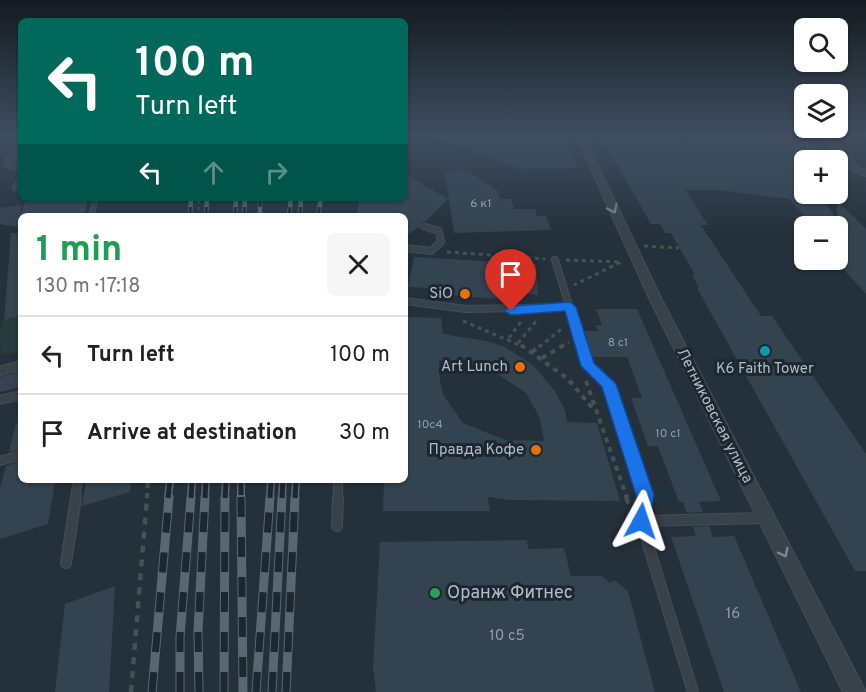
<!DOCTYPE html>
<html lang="en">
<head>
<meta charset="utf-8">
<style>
	:root { --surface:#fff; --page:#f6f6f6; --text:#202124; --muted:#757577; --line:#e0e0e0 }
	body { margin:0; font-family:Overpass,sans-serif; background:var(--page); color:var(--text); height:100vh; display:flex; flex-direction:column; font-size:22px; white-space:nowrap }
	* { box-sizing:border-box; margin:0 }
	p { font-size:20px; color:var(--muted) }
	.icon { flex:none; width:33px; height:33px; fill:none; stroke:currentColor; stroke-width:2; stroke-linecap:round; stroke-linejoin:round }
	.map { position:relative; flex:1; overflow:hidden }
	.details { position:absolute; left:18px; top:213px; width:390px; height:270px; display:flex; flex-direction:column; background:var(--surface); border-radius:9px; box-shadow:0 2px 4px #0004 }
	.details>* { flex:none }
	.banner { position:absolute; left:18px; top:18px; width:390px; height:183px; border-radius:9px; box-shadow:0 2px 4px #0004; background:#00695c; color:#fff; overflow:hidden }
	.buttons { position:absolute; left:794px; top:18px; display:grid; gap:12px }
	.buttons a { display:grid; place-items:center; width:54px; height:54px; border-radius:9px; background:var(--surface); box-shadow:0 2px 4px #0004; font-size:30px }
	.pin { position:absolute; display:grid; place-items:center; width:51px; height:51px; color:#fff; margin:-62px -26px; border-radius:50% 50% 50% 0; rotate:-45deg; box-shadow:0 0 6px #0007 }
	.pin .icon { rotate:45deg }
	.me { position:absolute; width:66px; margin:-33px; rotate:5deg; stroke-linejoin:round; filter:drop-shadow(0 0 4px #0008) }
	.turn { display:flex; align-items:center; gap:21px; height:126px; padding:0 18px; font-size:27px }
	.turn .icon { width:78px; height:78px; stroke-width:2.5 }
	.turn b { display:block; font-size:42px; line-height:51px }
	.lanes { display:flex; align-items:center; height:57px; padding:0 18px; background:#0003; justify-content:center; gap:30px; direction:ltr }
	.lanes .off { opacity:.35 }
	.round { display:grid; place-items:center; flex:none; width:63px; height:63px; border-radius:9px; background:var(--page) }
	.headline { display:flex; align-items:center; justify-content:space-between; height:102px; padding:0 18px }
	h1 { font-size:36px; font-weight:700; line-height:45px; color:#1e9e55 }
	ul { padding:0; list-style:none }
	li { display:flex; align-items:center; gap:18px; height:78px; padding:0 18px; border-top:2px solid var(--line) }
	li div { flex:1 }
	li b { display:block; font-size:22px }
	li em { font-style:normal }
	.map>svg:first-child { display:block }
	.green { fill:#263c3c }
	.building { fill:#33434f; fill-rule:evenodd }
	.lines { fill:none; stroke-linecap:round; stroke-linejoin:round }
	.lane-far3-casing { stroke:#444e57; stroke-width:6 }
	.lane-far2-casing { stroke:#444e57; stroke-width:8 }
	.lane-far1-casing { stroke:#444e57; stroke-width:10 }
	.lane-casing { stroke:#444e57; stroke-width:12 }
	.street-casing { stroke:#444e57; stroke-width:2 }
	.path-far3 { stroke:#3f5453; stroke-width:2; stroke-dasharray:3 3; stroke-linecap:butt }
	.path-far2 { stroke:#3f5453; stroke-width:3; stroke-dasharray:4 4; stroke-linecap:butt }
	.path-far1 { stroke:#3f5453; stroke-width:4; stroke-dasharray:5 5; stroke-linecap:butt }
	.path { stroke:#3f5453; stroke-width:4.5; stroke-dasharray:7 7; stroke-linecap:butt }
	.lane-far3 { stroke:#38424b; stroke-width:4.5 }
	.lane-far2 { stroke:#38424b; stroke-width:6 }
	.lane-far1 { stroke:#38424b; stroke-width:8 }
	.lane { stroke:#38424b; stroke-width:10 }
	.street { fill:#38424b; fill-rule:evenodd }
	.rail-far2-casing { stroke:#5a6772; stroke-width:4.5 }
	.rail-far1-casing { stroke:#5a6772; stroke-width:8 }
	.rail-casing { stroke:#5a6772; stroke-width:9 }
	.rail-far2 { stroke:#1d2730; stroke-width:3; stroke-dasharray:9; stroke-linecap:butt }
	.rail-far1 { stroke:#1d2730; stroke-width:5; stroke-dasharray:15; stroke-linecap:butt }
	.rail { stroke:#1d2730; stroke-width:7; stroke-dasharray:20; stroke-linecap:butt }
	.oneway { stroke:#7c868f }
	.route { fill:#1a73e8; stroke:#114b97; stroke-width:1.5 }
	.food-dot { fill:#e8710a; stroke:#1d2730; stroke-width:2 }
	.culture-dot { fill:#0f9aa8; stroke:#1d2730; stroke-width:2 }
	.leisure-dot { fill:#2e9e5b; stroke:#1d2730; stroke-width:2 }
	.labels { text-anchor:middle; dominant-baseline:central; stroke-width:6; stroke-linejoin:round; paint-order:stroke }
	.number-label { font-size:12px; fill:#929da8 }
	.poi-label { font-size:15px; fill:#b3bdc7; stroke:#1d2730; text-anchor:end }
	.street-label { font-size:15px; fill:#b3bdc7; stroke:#1d2730 }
	.near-number-label { font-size:15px; fill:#929da8 }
	.near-poi-label { font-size:18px; fill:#b3bdc7; stroke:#1d2730; text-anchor:start }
</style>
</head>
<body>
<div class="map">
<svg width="866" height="692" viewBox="0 0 866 692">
	<rect width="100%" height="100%" fill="#24313b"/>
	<polygon class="green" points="21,316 21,352 1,355 0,331 4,320"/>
	<g class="building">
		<polygon points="433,136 563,136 577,168 520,169"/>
		<polygon points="601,136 690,143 690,136 742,136 750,149 755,146 752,137 812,142 831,160 797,160 804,171 804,194 819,194 837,220 837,200 866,229 866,294 837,262 837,226 814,226 789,199 718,190 685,190 708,225 701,225 761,316 772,316 866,454 866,571 855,571 697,288 699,288 692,275 695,275 671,233 665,233 660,224 651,224"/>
		<polygon points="468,171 497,190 500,199 511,199 514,209 535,209 537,216 546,216 551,230 454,233 445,172"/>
		<polygon points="405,174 448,199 425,222 420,222 418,228 405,236 405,216 357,216 359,198 405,198"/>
		<polygon points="40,198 88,198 84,216 21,216 21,228 0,224 0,208 21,205 21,213 25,202"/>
		<polygon points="11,233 21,233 21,316 4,320"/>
		<polygon points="414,257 536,264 538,295 498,292 498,299 448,295 448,289 408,287"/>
		<polygon points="596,309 637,309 721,501 699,502 703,512 687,513 683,502 679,502 658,446 648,446 631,398 642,398 627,357 591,357 582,331 598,331 596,325 602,325"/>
		<path d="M405 317 441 318 443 334 486 341 503 346 533 365 555 391 565 410 567 422 597 423 620 501 510 500 488 497 490 511H383L384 480H405ZM439 360 476 365 496 373 526 393 539 416 544 441 505 440 463 423 444 396 440 382Z"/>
		<polygon points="21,371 21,387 0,392 0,377"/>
		<polygon points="16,423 21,424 21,449 9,452"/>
		<polygon points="21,461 21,480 55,480 48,524 0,539 0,488 6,466"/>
		<polygon points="86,480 131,480 130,492 82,506"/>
		<polygon points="709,526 713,537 734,536 801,692 724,692 671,537 696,536 693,527"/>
		<polygon points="527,540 528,549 564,548 571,576 602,576 610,583 614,580 628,591 655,692 376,692 373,668 380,542"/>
		<polygon points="115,586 109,692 55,692 65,604"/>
	</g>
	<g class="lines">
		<defs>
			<g id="lane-far3">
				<polyline points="746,136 751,145"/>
				<polyline points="14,151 9,158 21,157"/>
				<polyline points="14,152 21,141"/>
				<polyline points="9,158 7,165 21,168"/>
				<polyline points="15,188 21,177"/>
				<polyline points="91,216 96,198"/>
				<polyline points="422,226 431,229"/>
			</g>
			<g id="lane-far2">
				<polyline points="405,248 431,251 441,242 439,231 426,227"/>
				<polyline points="555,260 582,347"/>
				<polyline points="405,301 466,309 569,307"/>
			</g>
			<g id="lane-far1">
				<polyline points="581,345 588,366 608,384 645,498"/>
				<polyline points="0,371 21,365"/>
				<polyline points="0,400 21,395"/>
				<polyline points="0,461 21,455"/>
				<polyline points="75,498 78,480"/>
				<polyline points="338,498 338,480"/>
			</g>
			<g id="lane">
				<polyline points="645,497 641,521 693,692"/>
				<polyline points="641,521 766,518"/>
				<polyline points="337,526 338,497"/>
				<polyline points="66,563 76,497"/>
			</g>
			<g id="street">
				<polygon points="576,136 584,136 661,298 866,692 843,692 649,298"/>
				<polygon points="819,136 828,136 859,167 866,170 866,176 853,171"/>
			</g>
		</defs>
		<use href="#lane-far3" class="lane-far3-casing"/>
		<use href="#lane-far2" class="lane-far2-casing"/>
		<use href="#lane-far1" class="lane-far1-casing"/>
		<use href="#lane" class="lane-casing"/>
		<use href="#street" class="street-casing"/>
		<polyline class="path-far3" points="198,216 199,198"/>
		<g class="path-far2">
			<polyline points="644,246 679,248"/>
			<polyline points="447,252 545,259"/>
			<polyline points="566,260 621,262 574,285"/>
			<polyline points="463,321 524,347"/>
			<polyline points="509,338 522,320"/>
			<polyline points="518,343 538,319"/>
			<polyline points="539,347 564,327"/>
			<polyline points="561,347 569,342"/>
		</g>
		<g class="path-far1">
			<polyline points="521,345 568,379 594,410"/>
			<polyline points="532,352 541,345"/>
			<polyline points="542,358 564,345"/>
			<polyline points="586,381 627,498"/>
			<polyline points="147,498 148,480"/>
		</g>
		<g class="path">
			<polyline points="626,497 630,508"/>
			<polyline points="131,692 147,497"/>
		</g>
		<use href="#lane-far3" class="lane-far3"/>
		<use href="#lane-far2" class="lane-far2"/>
		<use href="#lane-far1" class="lane-far1"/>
		<use href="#lane" class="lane"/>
		<use href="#street" class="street"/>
		<defs>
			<g id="rail-far2">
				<polyline points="260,198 260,216"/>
				<polyline points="190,216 191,198"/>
				<polyline points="206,216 207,198"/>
				<polyline points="235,216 236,198"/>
				<polyline points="244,216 245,198"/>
				<polyline points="289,216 291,198"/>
				<polyline points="300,216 301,198"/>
				<polyline points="318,216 321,198"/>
			</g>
			<g id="rail-far1">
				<polyline points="241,480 241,498"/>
				<polyline points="168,498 170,480"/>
				<polyline points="191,498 192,480"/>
				<polyline points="205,498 206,480"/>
				<polyline points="225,498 226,480"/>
				<polyline points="270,498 271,480"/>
				<polyline points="282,498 283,480"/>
				<polyline points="295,498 296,480"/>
			</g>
			<g id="rail">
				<polyline points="241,497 243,692"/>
				<polyline points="152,692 169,497"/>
				<polyline points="180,692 180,637 191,497"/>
				<polyline points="199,692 198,632 205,497"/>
				<polyline points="224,692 225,497"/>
				<polyline points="256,692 270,497"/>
				<polyline points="272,692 282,497"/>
				<polyline points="286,692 295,497"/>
			</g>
		</defs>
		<use href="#rail-far2" class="rail-far2-casing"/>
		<use href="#rail-far1" class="rail-far1-casing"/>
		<use href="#rail" class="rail-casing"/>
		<use href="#rail-far2" class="rail-far2"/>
		<use href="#rail-far1" class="rail-far1"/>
		<use href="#rail" class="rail"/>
	</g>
	<defs><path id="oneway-chevron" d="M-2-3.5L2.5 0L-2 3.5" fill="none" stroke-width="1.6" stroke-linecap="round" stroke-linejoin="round" transform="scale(1.5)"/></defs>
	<g class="oneway">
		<use href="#oneway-chevron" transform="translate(613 209) rotate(65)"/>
		<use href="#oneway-chevron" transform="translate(784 553) rotate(63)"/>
	</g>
	<linearGradient id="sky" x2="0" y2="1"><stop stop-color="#141b20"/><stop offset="0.58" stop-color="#3f4e60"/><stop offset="1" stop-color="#3f4e60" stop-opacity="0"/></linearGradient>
	<rect width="866" height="233" fill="url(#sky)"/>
	<polygon class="route" points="570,302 576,307 594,363 616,384 654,495 648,527 641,530 635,527 632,521 636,495 602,387 581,366 565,311 511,315 504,311 511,306"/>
	<g class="food-dot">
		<circle cx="465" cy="294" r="6"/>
		<circle cx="520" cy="367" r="6"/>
		<circle cx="536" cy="450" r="6"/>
	</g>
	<circle class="culture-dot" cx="765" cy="351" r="6"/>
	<circle class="leisure-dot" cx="435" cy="593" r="6"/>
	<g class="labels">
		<g class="number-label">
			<text x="481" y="204">6 к1</text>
			<text x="618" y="343">8 с1</text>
			<text x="430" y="425">10с4</text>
			<text x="668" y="434">10 с1</text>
		</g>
		<g class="poi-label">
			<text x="453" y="294">SiO</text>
			<text x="508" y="367">Art Lunch</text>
			<text x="765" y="369" text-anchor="middle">К6 Faith Tower</text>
			<text x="524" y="450">Правда Кофе</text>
		</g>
		<g class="street-label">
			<text transform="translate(714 416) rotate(63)">Летниковская улица</text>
		</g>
		<g class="near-number-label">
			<text x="733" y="614">16</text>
			<text x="507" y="636">10 с5</text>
		</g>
		<g class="near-poi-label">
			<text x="447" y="593">Оранж Фитнес</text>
		</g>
	</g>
</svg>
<div class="buttons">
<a><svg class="icon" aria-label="search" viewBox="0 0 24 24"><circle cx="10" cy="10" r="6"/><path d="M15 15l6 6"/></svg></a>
<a><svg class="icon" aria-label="layers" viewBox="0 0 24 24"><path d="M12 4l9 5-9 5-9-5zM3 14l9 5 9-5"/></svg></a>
<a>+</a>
<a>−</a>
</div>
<div class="pin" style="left:511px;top:311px;background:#d93025"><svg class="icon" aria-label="arrive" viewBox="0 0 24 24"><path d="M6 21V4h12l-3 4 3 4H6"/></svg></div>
<svg class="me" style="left:641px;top:521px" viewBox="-20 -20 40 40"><path d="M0-17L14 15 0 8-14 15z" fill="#1a73e8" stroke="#fff" stroke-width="4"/></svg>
<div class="banner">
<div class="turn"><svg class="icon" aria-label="left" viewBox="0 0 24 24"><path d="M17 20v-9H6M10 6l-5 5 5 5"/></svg><div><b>100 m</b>Turn left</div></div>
<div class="lanes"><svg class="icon" aria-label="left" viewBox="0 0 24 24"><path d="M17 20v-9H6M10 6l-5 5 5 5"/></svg><svg class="icon off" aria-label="ahead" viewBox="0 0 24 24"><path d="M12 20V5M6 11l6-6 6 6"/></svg><svg class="icon off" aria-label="right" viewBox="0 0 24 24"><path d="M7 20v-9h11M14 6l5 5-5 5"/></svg></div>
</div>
<section class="details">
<div class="headline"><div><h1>1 min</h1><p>130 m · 17:18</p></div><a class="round"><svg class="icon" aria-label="close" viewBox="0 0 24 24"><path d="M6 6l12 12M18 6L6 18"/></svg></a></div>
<ul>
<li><svg class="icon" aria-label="left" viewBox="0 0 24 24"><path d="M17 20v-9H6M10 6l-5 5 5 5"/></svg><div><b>Turn left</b></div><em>100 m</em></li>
<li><svg class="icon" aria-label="arrive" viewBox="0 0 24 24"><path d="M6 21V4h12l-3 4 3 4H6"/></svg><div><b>Arrive at destination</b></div><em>30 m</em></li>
</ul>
</section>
</div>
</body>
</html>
